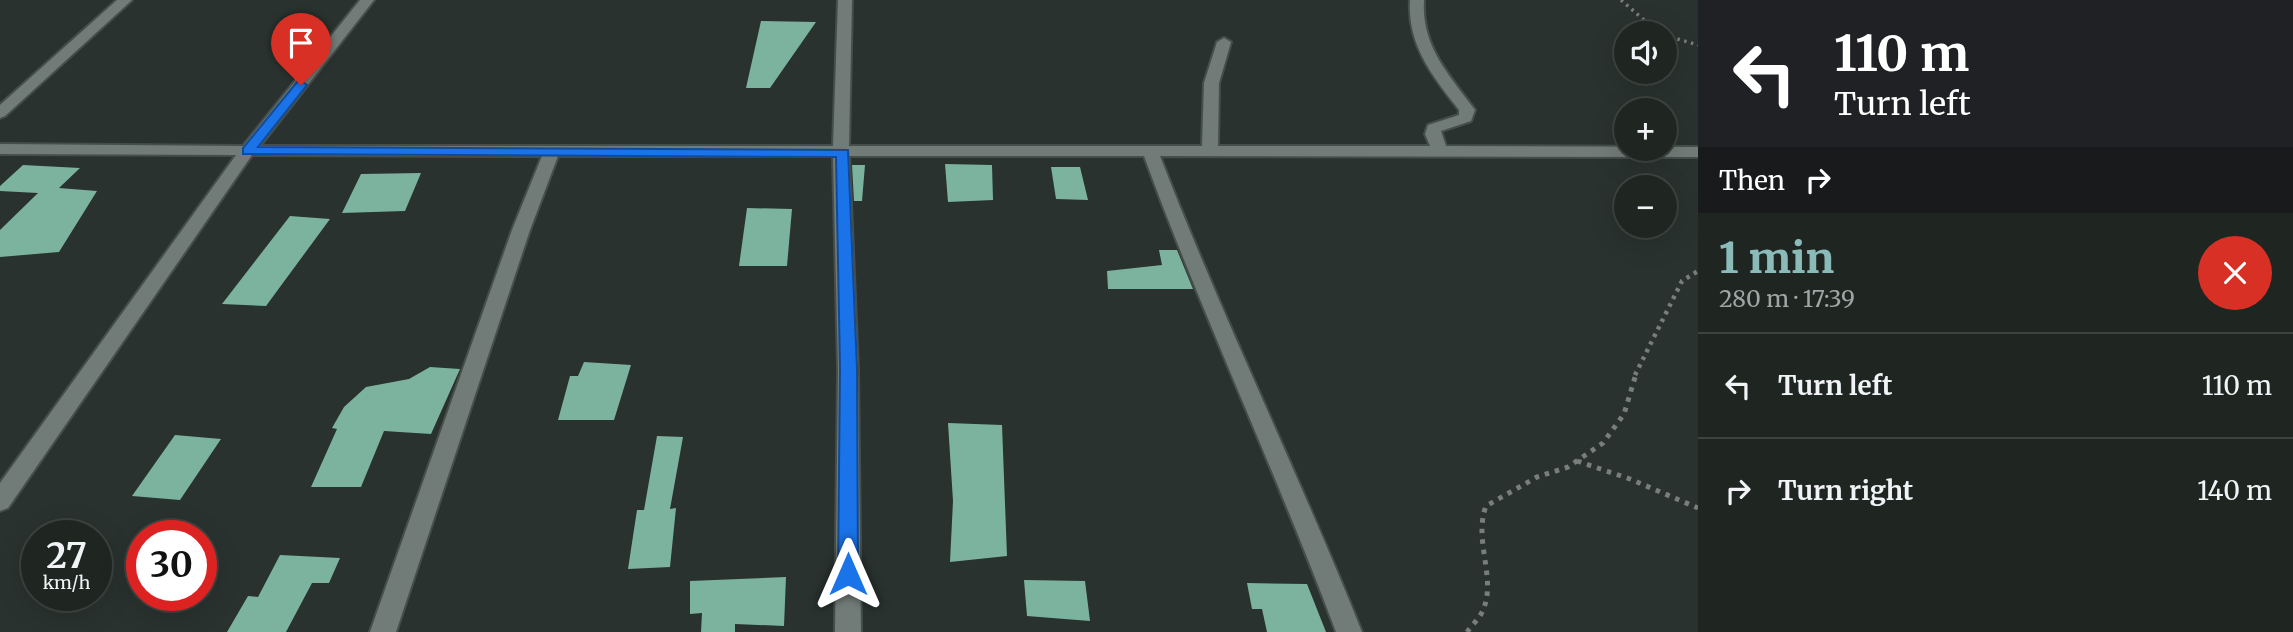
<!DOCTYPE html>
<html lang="en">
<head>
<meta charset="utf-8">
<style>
	:root { --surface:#1f2622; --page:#2c322f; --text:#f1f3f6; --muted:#a1a5a5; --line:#3c4340; --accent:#8bbbb9 }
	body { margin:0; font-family:Merriweather,serif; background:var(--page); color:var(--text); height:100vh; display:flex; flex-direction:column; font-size:26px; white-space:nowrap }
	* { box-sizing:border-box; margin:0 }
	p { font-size:23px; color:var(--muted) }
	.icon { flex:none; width:38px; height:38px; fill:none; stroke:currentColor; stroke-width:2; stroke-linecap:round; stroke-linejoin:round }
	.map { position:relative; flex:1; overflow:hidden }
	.drawer { display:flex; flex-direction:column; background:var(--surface); width:595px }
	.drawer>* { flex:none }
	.hud { background:#202124; color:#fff; overflow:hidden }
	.tools { position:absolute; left:1614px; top:21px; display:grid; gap:14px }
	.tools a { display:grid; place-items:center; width:63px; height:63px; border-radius:50%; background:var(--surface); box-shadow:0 7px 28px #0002,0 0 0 2px var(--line); font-size:35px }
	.speed { position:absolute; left:21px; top:520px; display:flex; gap:14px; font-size:35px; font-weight:700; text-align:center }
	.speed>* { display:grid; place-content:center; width:91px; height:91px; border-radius:50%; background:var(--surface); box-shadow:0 7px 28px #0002,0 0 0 2px var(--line); line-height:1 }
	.speed small { font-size:18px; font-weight:400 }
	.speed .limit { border:10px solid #d22; background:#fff; color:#111 }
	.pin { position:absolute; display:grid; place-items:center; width:60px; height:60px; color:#fff; margin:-72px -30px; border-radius:50% 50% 50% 0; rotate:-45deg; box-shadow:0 0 7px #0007 }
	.pin .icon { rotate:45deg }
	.me { position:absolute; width:77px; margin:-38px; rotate:0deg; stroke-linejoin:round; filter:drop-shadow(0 0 5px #0008) }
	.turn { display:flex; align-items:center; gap:24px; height:147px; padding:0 21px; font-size:32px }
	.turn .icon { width:91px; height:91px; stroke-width:2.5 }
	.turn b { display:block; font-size:49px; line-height:60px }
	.then { display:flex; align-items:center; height:66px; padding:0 21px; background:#0003; gap:14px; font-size:26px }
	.round { display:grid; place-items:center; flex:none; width:74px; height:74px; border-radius:37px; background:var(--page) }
	.overview { display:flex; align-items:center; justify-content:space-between; height:119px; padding:0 21px }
	h1 { font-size:42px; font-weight:800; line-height:52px; color:var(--accent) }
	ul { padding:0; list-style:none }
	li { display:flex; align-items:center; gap:21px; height:105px; padding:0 21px; border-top:2px solid var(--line) }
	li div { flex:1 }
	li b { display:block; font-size:26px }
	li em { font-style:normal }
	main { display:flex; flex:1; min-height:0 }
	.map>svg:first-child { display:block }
	.building { fill:#7cb39e }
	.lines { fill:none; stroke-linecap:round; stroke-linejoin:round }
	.minor-casing { stroke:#464e4a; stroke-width:4 }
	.path-far2 { stroke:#777e7b; stroke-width:3.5; stroke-dasharray:2.5 4.5; stroke-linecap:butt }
	.path-far1 { stroke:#777e7b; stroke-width:4.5; stroke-dasharray:3.5 5; stroke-linecap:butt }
	.path { stroke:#777e7b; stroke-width:5; stroke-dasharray:4.5 6; stroke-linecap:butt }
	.minor { fill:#717b77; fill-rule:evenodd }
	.route { fill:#1a73e8; stroke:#114b97; stroke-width:2 }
</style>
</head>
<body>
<main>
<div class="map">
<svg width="1698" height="632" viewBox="0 0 1698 632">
	<rect width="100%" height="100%" fill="#29322e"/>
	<g class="building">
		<polygon points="761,21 816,22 770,88 746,88"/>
		<polygon points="945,164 992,165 993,200 948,202"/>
		<polygon points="23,165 80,168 59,188 97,191 59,252 0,257 0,230 38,193 0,191 0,186"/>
		<polygon points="852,165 865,165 862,201 854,201"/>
		<polygon points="1051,167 1080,167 1088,200 1056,199"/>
		<polygon points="421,173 405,211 342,213 361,174"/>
		<polygon points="747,208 792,209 787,266 739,266"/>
		<polygon points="290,216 330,219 266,306 222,304"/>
		<polygon points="1159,250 1177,250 1193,289 1108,289 1107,271 1162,265"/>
		<polygon points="584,362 631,365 614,420 558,420 570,376 578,376"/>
		<polygon points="430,367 460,369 431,434 384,431 361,487 311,487 337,429 332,428 344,407 366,387 409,379"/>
		<polygon points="948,423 1002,425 1007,556 950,562 953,501"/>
		<polygon points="175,435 221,439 180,500 132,496"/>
		<polygon points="657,436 683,437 670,509 676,508 670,567 628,569 637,510 644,510"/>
		<polygon points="280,555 340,558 329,583 312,583 286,632 227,632 248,596 258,597"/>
		<polygon points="786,577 784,626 735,624 735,632 701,632 702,613 690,614 690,581"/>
		<polygon points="1024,580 1085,581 1090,621 1027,616"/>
		<polygon points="1247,583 1307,584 1326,632 1267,632 1262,609 1252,609"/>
	</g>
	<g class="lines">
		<defs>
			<g id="minor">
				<polygon points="117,0 132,0 5,116 0,118 0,105"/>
				<path d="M360 0H374L260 146H833L838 0H852L849 146H1202L1204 83 1217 42 1224 38 1231 42 1219 83 1218 146H1430L1425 134 1428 125 1459 115V110C1433 77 1407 45 1410 0H1424C1421 46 1449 75 1475 110L1471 121 1441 131 1446 146 1698 147V157L1160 156C1222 317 1298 472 1362 632H1336C1276 472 1203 317 1144 156H849L858 369 861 632H835L838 369 833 156H558L530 230 396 632H370L512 230 542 156 252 155 8 508 0 511V483L236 155 0 154V144L243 146Z"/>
			</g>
		</defs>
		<use href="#minor" class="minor-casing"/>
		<g class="path-far2">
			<polyline points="1621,0 1659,33"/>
			<polyline points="1664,35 1698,45"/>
		</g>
		<polyline class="path-far1" points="1635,375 1682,281 1698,271"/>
		<g class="path">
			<polyline points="1577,461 1630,479 1698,508"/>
			<path d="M1467 632C1472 625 1480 618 1483 610 1497 578 1473 541 1486 506L1537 477 1568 467 1603 443 1624 414 1636 374"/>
		</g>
		<use href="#minor" class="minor"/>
	</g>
	<polygon class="route" points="301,81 307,85 258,147 848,150 857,369 858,574 855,580 848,583 841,580 838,574 840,369 836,157 243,154 243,148 297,82"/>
</svg>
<div class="tools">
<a><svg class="icon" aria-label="sound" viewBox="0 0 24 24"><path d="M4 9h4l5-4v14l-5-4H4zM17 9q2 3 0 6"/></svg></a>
<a>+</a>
<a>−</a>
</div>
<div class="speed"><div>27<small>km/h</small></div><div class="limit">30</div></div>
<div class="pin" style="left:301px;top:85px;background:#d93025"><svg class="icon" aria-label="arrive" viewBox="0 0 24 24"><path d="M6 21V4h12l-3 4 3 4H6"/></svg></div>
<svg class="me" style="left:848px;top:574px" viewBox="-20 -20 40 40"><path d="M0-17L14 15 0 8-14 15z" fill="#1a73e8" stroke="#fff" stroke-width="4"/></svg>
</div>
<section class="drawer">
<div class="hud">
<div class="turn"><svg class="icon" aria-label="left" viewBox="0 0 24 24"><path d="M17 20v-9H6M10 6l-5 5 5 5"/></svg><div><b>110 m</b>Turn left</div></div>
<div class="then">Then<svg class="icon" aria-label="right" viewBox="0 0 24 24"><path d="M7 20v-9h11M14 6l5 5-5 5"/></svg></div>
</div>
<div class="overview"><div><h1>1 min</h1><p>280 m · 17:39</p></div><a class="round" style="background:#d93025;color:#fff"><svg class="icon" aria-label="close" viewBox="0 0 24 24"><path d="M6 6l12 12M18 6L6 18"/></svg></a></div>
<ul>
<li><svg class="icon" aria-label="left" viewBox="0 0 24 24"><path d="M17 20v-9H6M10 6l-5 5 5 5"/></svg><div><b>Turn left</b></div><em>110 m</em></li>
<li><svg class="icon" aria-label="right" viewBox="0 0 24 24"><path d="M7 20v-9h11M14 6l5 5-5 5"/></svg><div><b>Turn right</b></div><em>140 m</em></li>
</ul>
</section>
</main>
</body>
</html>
